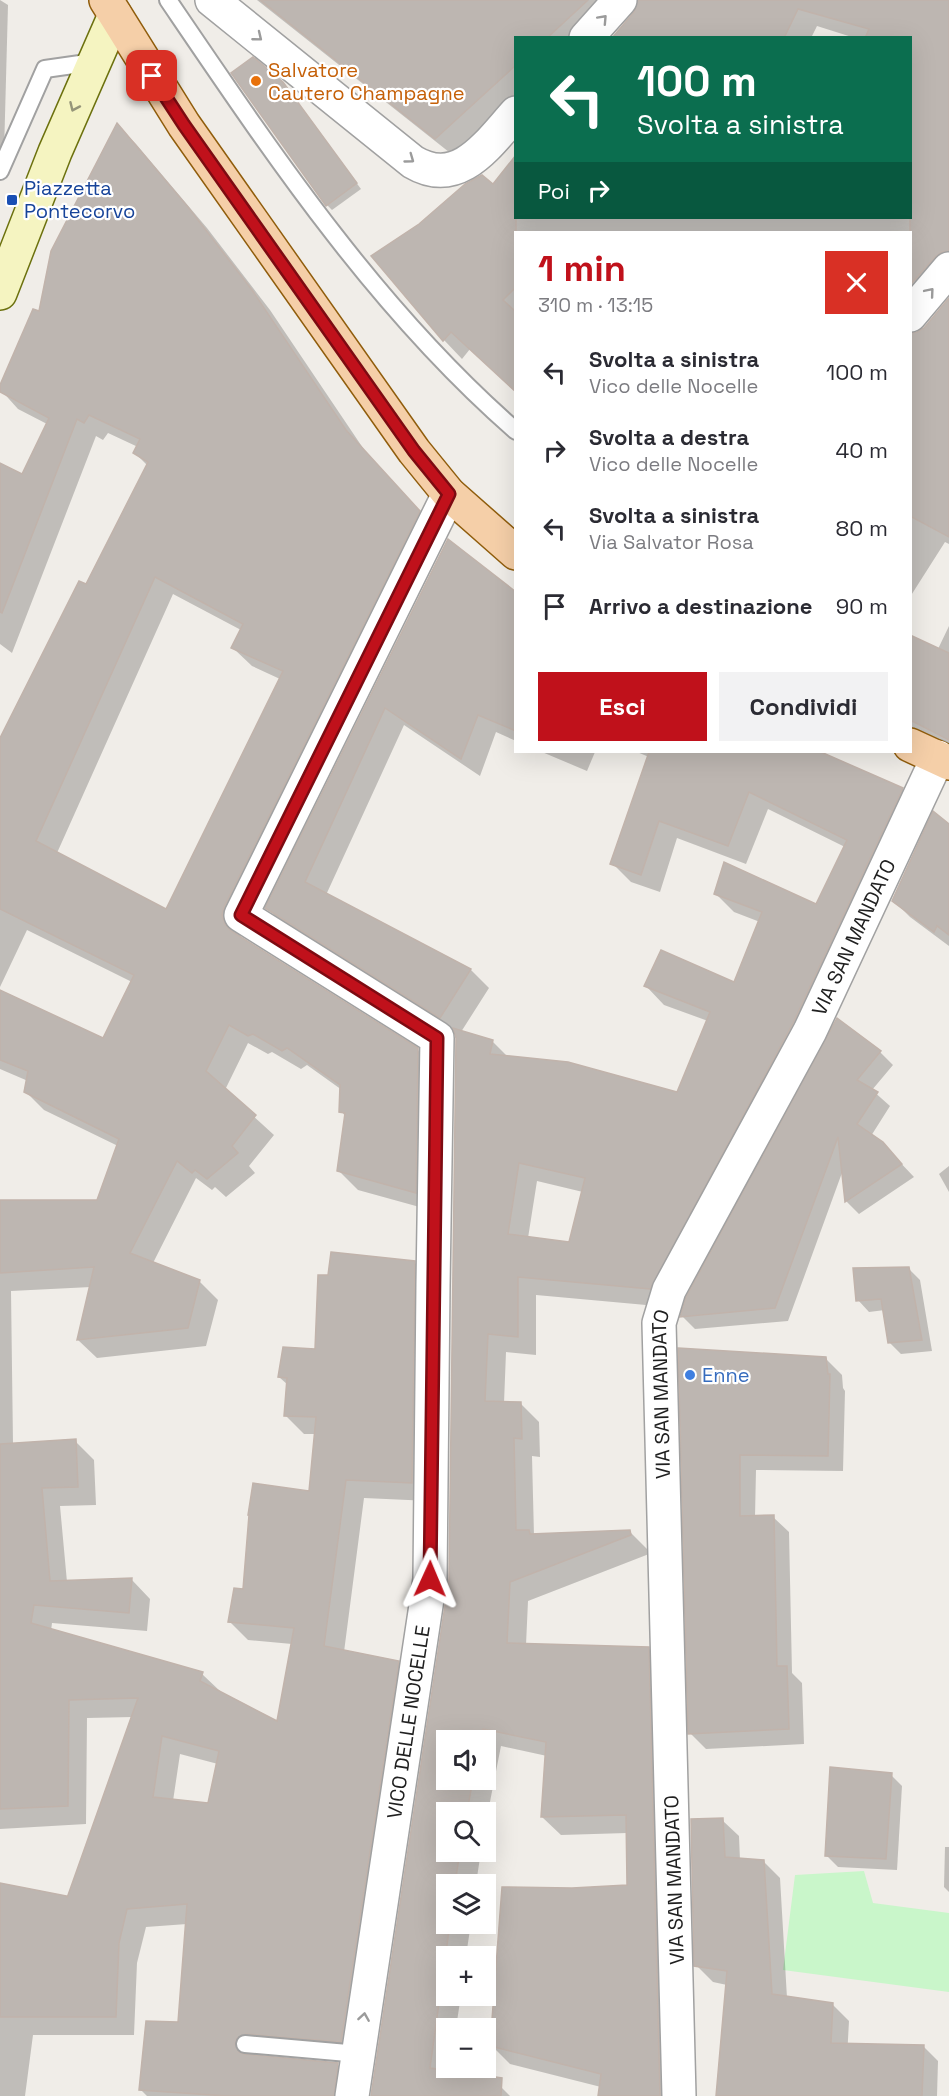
<!DOCTYPE html>
<html lang="it">
<head>
<meta charset="utf-8">
<style>
	:root { --surface:#fff; --page:#f2f2f3; --text:#2b2b33; --muted:#7c7c81; --accent:#c0111b }
	body { margin:0; font-family:"Space Grotesk",sans-serif; background:var(--page); color:var(--text); height:100vh; display:flex; flex-direction:column; font-size:22px; white-space:nowrap }
	* { box-sizing:border-box; margin:0 }
	p { font-size:20px; color:var(--muted) }
	.icon { flex:none; width:33px; height:33px; fill:none; stroke:currentColor; stroke-width:2; stroke-linecap:round; stroke-linejoin:round }
	.map { position:relative; flex:1; overflow:hidden }
	.side { position:absolute; left:514px; top:231px; width:398px; height:522px; display:flex; flex-direction:column; background:var(--surface); border-radius:0px; box-shadow:0 6px 24px #0002 }
	.side>* { flex:none }
	.hud { position:absolute; left:514px; top:36px; width:398px; height:183px; border-radius:0px; box-shadow:0 6px 24px #0002; background:#0b6e4f; color:#fff; overflow:hidden }
	.fabs { position:absolute; left:436px; top:1730px; display:grid; gap:12px }
	.fabs a { display:grid; place-items:center; width:60px; height:60px; border-radius:0px; background:var(--surface); box-shadow:0 6px 24px #0002; font-size:30px }
	.pin { position:absolute; display:grid; place-items:center; width:51px; height:51px; color:#fff; margin:-26px; border-radius:12px; box-shadow:0 3px 9px #0006 }
	.me { position:absolute; width:66px; margin:-33px; rotate:1deg; stroke-linejoin:round; filter:drop-shadow(0 0 4px #0008) }
	.turn { display:flex; align-items:center; gap:21px; height:126px; padding:0 24px; font-size:27px }
	.turn .icon { width:78px; height:78px; stroke-width:2.5 }
	.turn b { display:block; font-size:42px; line-height:51px }
	.then { display:flex; align-items:center; height:57px; padding:0 24px; background:#0003; gap:12px; font-size:22px }
	.round { display:grid; place-items:center; flex:none; width:63px; height:63px; border-radius:0px; background:var(--page) }
	.headline { display:flex; align-items:center; justify-content:space-between; height:102px; padding:0 24px }
	h1 { font-size:36px; font-weight:700; line-height:45px; color:var(--accent) }
	.action { display:flex; gap:12px; margin-top:auto; padding:12px 24px }
	.action a { flex:1; height:69px; border-radius:0px; background:var(--accent); color:#fff; font-size:24px; font-weight:700; line-height:69px; text-align:center }
	.action a+a { background:var(--page); color:var(--text) }
	ul { padding:0; list-style:none }
	li { display:flex; align-items:center; gap:18px; height:78px; padding:0 24px }
	li div { flex:1 }
	li b { display:block; font-size:22px }
	li em { font-style:normal }
	.map>svg:first-child { display:block }
	.park { fill:#c9f6ca }
	.shadow { fill:#0003; fill-rule:evenodd }
	.building { fill:#bdb6b1; stroke:#c1b3ab; stroke-width:1.5; fill-rule:evenodd }
	.lines { fill:none; stroke-linecap:round; stroke-linejoin:round }
	.lane-casing { stroke:#a1a1a1; stroke-width:20 }
	.street-casing { stroke:#a1a1a1; stroke-width:36 }
	.secondary-casing { stroke:#6c710e; stroke-width:36 }
	.primary-casing { stroke:#905d0c; stroke-width:36 }
	.lane { stroke:#fff; stroke-width:16 }
	.street { stroke:#fff; stroke-width:33 }
	.secondary { stroke:#f5f4c1; stroke-width:33 }
	.primary { stroke:#f5cfa8; stroke-width:33 }
	.oneway { stroke:#9b9b9b }
	.oneway2 { stroke:#959579 }
	.route-casing { stroke:#7d0b12; stroke-width:15 }
	.route { stroke:#c0111b; stroke-width:10 }
	.food-dot { fill:#e8710a; stroke:#fff; stroke-width:2 }
	.transit-dot { fill:#1a4fb4; stroke:#fff; stroke-width:2 }
	.shop-dot { fill:#3f7fe0; stroke:#fff; stroke-width:2 }
	.labels { text-anchor:middle; dominant-baseline:central; stroke-width:4.5; stroke-linejoin:round; paint-order:stroke }
	.food-label { font-size:20px; fill:#c56008; stroke:#fff; text-anchor:start }
	.transit-label { font-size:20px; fill:#164399; stroke:#fff; text-anchor:start }
	.street-label { font-size:20px; fill:#202020; stroke:#fff }
	.shop-label { font-size:20px; fill:#366cbe; stroke:#fff; text-anchor:start }
</style>
</head>
<body>
<div class="map">
<svg width="949" height="2096" viewBox="0 0 949 2096">
	<rect width="100%" height="100%" fill="#f0ede8"/>
	<polygon class="park" points="864,1871 873,1903 949,1913 949,1992 783,1970 795,1875"/>
	<g class="shadow">
		<polygon points="0,0 8,5 4,153 0,153"/>
		<polygon points="257,0 627,0 586,38 516,38 516,100 454,156"/>
		<polygon points="655,0 949,0 949,280 910,329 910,232 516,232 516,391 470,349 462,359 444,340 373,256 494,186 516,158 516,218 910,218 910,38 855,38 817,26 811,38 622,38"/>
		<polygon points="282,83 361,189 332,210 327,205"/>
		<path d="M118 126 136 144 207 228 270 310 365 451 437 531 242 926 240 935 241 939 417 1049 436 1068 434 1211 358 1190 339 1171 346 1117 341 1111 342 1090 307 1065 301 1069 272 1052 268 1054 248 1043 225 1090 274 1135 249 1166 255 1173 226 1197 215 1187 212 1190 196 1178 153 1263 199 1281 218 1300 206 1346 97 1358 78 1340 91 1287 11 1291 13 1444 75 1441 94 1460 96 1505 60 1506 67 1582 132 1580 150 1599 147 1631 52 1623 51 1631 202 1674 221 1692 278 1723 292 1644 248 1640 229 1621 244 1590 311 1493 316 1434H304L285 1415 288 1385 279 1377 317 1351 330 1277 414 1262 433 1281 430 1501 364 1498 344 1652 398 1662 417 1681 359 2060 259 2053 256 2057 337 2064 356 2083 354 2096H147L140 2089 179 2024 187 1924 146 1927 137 1963 134 2035H33L25 2096H0V1885L66 1897 68 1899 133 1717 87 1718 86 1824 0 1829V1202L99 1201 118 1146 44 1110 25 1091 28 1081 0 1069V991L103 1040 132 982 27 930 0 987V741L87 586 148 466 135 453 138 447 108 433 103 440 96 436 12 653 0 644V465L22 476 47 424 18 409 0 389 40 314ZM173 594 241 630 233 648 252 666 280 679 167 911 57 853ZM180 1754 218 1764 209 1805 173 1801Z"/>
		<polygon points="949,300 949,544 945,542 910,597 910,335 917,334 925,328"/>
		<path d="M448 541 516 594V741L496 732 480 776 404 725 326 895 471 970 489 988 461 1032 492 1041 509 1058 678 1094 708 1021 664 1005 646 986 734 984 760 922 734 912 715 893 816 906 845 847 768 809 746 864 677 838 660 892 631 882 612 863 649 757 637 752H817L902 789 921 808 668 1307 536 1295V1355L506 1352 504 1403H520L539 1422 540 1457 532 1456 534 1536 630 1532 648 1550 649 1554 528 1601 526 1645 648 1648 667 1667 678 2096H600L601 2087 510 2064 491 2045 572 1890 629 1887 627 1833 561 1835 542 1817 547 1756 501 1746 486 1822V1812H447V1851H481L476 1884H447V1923H471L466 1956H447V1995H461L456 2028H447V2067H450V2072L493 2079 510 2096H372L450 1582 457 1038 456 1033 286 926 267 908ZM537 1181 583 1192 570 1243 528 1238ZM447 1740H486V1779H447Z"/>
		<polygon points="949,626 949,747 910,727 910,636 938,649"/>
		<polygon points="542,752 595,752 587,771"/>
		<polygon points="949,826 949,946 910,917 893,900"/>
		<polygon points="837,1020 880,1052 893,1065 872,1090 890,1106 871,1136 895,1157 914,1177 859,1214 847,1202 843,1170 788,1321 695,1329 682,1316"/>
		<polygon points="949,1166 949,1192 939,1174"/>
		<polygon points="908,1268 920,1280 932,1351 901,1354 889,1342 885,1310 869,1312 858,1300"/>
		<polygon points="680,1349 826,1359 842,1375 843,1388 845,1391 843,1471 756,1470 755,1517 773,1517 789,1532 792,1673 802,1683 804,1744 706,1749 690,1733"/>
		<polygon points="891,1775 902,1786 897,1870 838,1867 827,1856"/>
		<polygon points="722,1820 739,1836 740,1860 763,1861 780,1878 787,1998 832,2004 849,2021 846,2076 770,2096 717,2096 727,1985 713,1982 696,1965"/>
		<polygon points="945,1847 949,1847 949,1892 944,1887"/>
		<polygon points="923,2046 938,2061 937,2096 867,2096"/>
	</g>
	<g class="building">
		<polygon points="260,0 588,0 547,38 516,38 516,65 435,139"/>
		<polygon points="638,0 949,0 949,251 942,252 935,257 910,285 910,38 865,38 869,29 798,9 784,38 612,38 634,12"/>
		<polygon points="253,57 283,82 357,183 326,206 231,73"/>
		<path d="M117 123 188 207 252 290 346 430 420 511 224 907 222 915 225 924 231 931 418 1048 416 1193 337 1171 345 1113 339 1112 340 1085 287 1048 282 1051 253 1034 248 1036 229 1025 206 1071 256 1115 232 1146 238 1153 207 1179 195 1170 192 1173 177 1161 130 1253 200 1280 188 1328 77 1340 94 1267 0 1273V1200H97L119 1139 24 1092 28 1071 0 1060V990L103 1038 134 975 0 909V738L79 581 86 584 148 462 133 453 140 439 89 415 84 423 77 419 2 613 0 612V463L22 474 49 418 0 392V385L33 309 39 311 51 251ZM155 577 243 624 231 648 283 671 166 909 36 841Z"/>
		<polygon points="516,155 516,287 503,300 516,312 516,392 451,332 443,341 371,256 419,224 465,184 482,175 493,184"/>
		<polygon points="949,298 949,537 910,516 910,333 917,332 924,328"/>
		<polygon points="448,539 516,592 516,731 478,715 461,759 385,708 305,882 471,969 440,1018 265,908"/>
		<polygon points="910,635 949,653 949,740 910,720"/>
		<path d="M649 752H821L903 788 793 1023 650 1289 518 1277V1337L488 1334 485 1401 521 1402 522 1439 514 1438 516 1530H529L530 1534 630 1530 631 1535 510 1582 507 1643 649 1647 660 2096H598L601 2074 490 2046 502 1887 572 1888 627 1885 626 1815 541 1817 546 1742 483 1729 480 1740H447V1779H473L467 1812H447V1851H460L455 1884H447V1923H450L430 2068 502 2078 501 2096H371L449 1579 456 1038 453 1028 493 1040 490 1054 568 1062 677 1092 710 1012 644 986 661 950 734 982 762 912 714 894 724 862 816 904 847 840 749 792 728 846 659 821 641 875 610 864ZM519 1163 585 1178 569 1242 508 1234Z"/>
		<polygon points="933,811 949,824 949,935 937,926 934,932 892,901"/>
		<polygon points="837,1018 881,1051 857,1080 878,1092 857,1124 883,1142 902,1164 845,1202 838,1137 775,1308 680,1317 686,1297"/>
		<path d="M331 1252 415 1261 412 1483 346 1480 324 1646 399 1661 341 2042 246 2034 237 2038 235 2044 239 2052 244 2054 338 2063 334 2096H227L139 2090 146 2021 178 2022 187 1904 127 1909 119 1943 116 2017H0V1883L67 1896V1898L138 1698 69 1700 68 1806 0 1809V1444L76 1439 78 1487 42 1488 50 1581 132 1578 129 1613 34 1605 31 1623 203 1672 200 1681 277 1721 294 1628 228 1622 234 1588 243 1589 249 1515H248L253 1483 309 1491 316 1417 284 1416 287 1378 278 1377 283 1347 315 1349 318 1275H328ZM162 1736 219 1751 208 1803 153 1797Z"/>
		<polygon points="909,1267 922,1340 888,1343 881,1299 856,1301 853,1268"/>
		<polygon points="678,1348 826,1357 828,1374 830,1374 828,1456 740,1455 740,1516 774,1515 777,1666 787,1666 789,1729 688,1734"/>
		<polygon points="830,1767 892,1773 886,1859 825,1856"/>
		<polygon points="723,1818 725,1857 764,1860 772,1994 833,2003 831,2043 924,2045 922,2096 716,2096 727,1971 694,1966 691,1819"/>
	</g>
	<g class="lines">
		<defs>
			<g id="lane">
				<path d="M168 0C272 153 376 309 516 431"/>
				<polyline points="0,171 45,69 94,62"/>
				<polyline points="245,2044 359,2054"/>
			</g>
			<g id="street">
				<path d="M212 0 413 162C459 189 488 144 516 113"/>
				<polyline points="586,38 620,0"/>
				<polyline points="910,315 949,269"/>
				<path id="s1" d="M352 2096 430 1579 433 1285 437 1038 241 915 449 494"/>
				<path id="s2" d="M679 2096 659 1323 669 1290 810 1031 938 757"/>
			</g>
			<polyline id="secondary" points="0,293 55,152 115,15"/>
			<g id="primary">
				<polyline points="106,0 184,125 414,451 449,494 516,553"/>
				<polyline points="910,745 949,763"/>
			</g>
		</defs>
		<use href="#lane" class="lane-casing"/>
		<use href="#street" class="street-casing"/>
		<use href="#secondary" class="secondary-casing"/>
		<use href="#primary" class="primary-casing"/>
		<use href="#lane" class="lane"/>
		<use href="#street" class="street"/>
		<use href="#secondary" class="secondary"/>
		<use href="#primary" class="primary"/>
	</g>
	<defs><path id="oneway-chevron" d="M-2-3.5L2.5 0L-2 3.5" fill="none" stroke-width="1.6" stroke-linecap="round" stroke-linejoin="round" transform="scale(1.5)"/></defs>
	<g class="oneway">
		<use href="#oneway-chevron" transform="translate(603 19) rotate(-47)"/>
		<use href="#oneway-chevron" transform="translate(258 37) rotate(39)"/>
		<use href="#oneway-chevron" transform="translate(410 159) rotate(36)"/>
		<use href="#oneway-chevron" transform="translate(930 292) rotate(-50)"/>
		<use href="#oneway-chevron" transform="translate(364 2017) rotate(-81)"/>
	</g>
	<use class="oneway2" href="#oneway-chevron" transform="translate(74 107) rotate(114)"/>
	<g class="lines">
		<defs>
			<polyline id="route" points="152,76 184,125 414,451 449,494 241,915 437,1038 430,1579"/>
		</defs>
		<use href="#route" class="route-casing"/>
		<use href="#route" class="route"/>
	</g>
	<circle class="food-dot" cx="256" cy="81" r="6"/>
	<rect class="transit-dot" x="6" y="194" width="12" height="12" rx="3"/>
	<circle class="shop-dot" cx="690" cy="1375" r="6"/>
	<g class="labels">
		<g class="food-label">
			<text x="268" y="70">Salvatore<tspan x="268" dy="23">Cautero Champagne</tspan></text>
		</g>
		<g class="transit-label">
			<text x="24" y="188">Piazzetta<tspan x="24" dy="23">Pontecorvo</tspan></text>
		</g>
		<g class="street-label">
			<text stroke="none"><textPath href="#s2" startOffset="1206">VIA SAN MANDATO</textPath></text>
			<text stroke="none"><textPath href="#s2" startOffset="702">VIA SAN MANDATO</textPath></text>
			<text stroke="none"><textPath href="#s1" startOffset="378">VICO DELLE NOCELLE</textPath></text>
			<text transform="translate(674 1880) rotate(-92)">VIA SAN MANDATO</text>
		</g>
		<g class="shop-label">
			<text x="702" y="1375">Enne</text>
		</g>
	</g>
</svg>
<div class="fabs">
<a><svg class="icon" aria-label="sound" viewBox="0 0 24 24"><path d="M4 9h4l5-4v14l-5-4H4zM17 9q2 3 0 6"/></svg></a>
<a><svg class="icon" aria-label="search" viewBox="0 0 24 24"><circle cx="10" cy="10" r="6"/><path d="M15 15l6 6"/></svg></a>
<a><svg class="icon" aria-label="layers" viewBox="0 0 24 24"><path d="M12 4l9 5-9 5-9-5zM3 14l9 5 9-5"/></svg></a>
<a>+</a>
<a>−</a>
</div>
<div class="pin" style="left:152px;top:76px;background:#d93025"><svg class="icon" aria-label="arrive" viewBox="0 0 24 24"><path d="M6 21V4h12l-3 4 3 4H6"/></svg></div>
<svg class="me" style="left:430px;top:1579px" viewBox="-20 -20 40 40"><path d="M0-17L14 15 0 8-14 15z" fill="#c0111b" stroke="#fff" stroke-width="4"/></svg>
<div class="hud">
<div class="turn"><svg class="icon" aria-label="left" viewBox="0 0 24 24"><path d="M17 20v-9H6M10 6l-5 5 5 5"/></svg><div><b>100 m</b>Svolta a sinistra</div></div>
<div class="then">Poi<svg class="icon" aria-label="right" viewBox="0 0 24 24"><path d="M7 20v-9h11M14 6l5 5-5 5"/></svg></div>
</div>
<section class="side">
<div class="headline"><div><h1>1 min</h1><p>310 m · 13:15</p></div><a class="round" style="background:#d93025;color:#fff"><svg class="icon" aria-label="close" viewBox="0 0 24 24"><path d="M6 6l12 12M18 6L6 18"/></svg></a></div>
<ul>
<li><svg class="icon" aria-label="left" viewBox="0 0 24 24"><path d="M17 20v-9H6M10 6l-5 5 5 5"/></svg><div><b>Svolta a sinistra</b><p>Vico delle Nocelle</p></div><em>100 m</em></li>
<li><svg class="icon" aria-label="right" viewBox="0 0 24 24"><path d="M7 20v-9h11M14 6l5 5-5 5"/></svg><div><b>Svolta a destra</b><p>Vico delle Nocelle</p></div><em>40 m</em></li>
<li><svg class="icon" aria-label="left" viewBox="0 0 24 24"><path d="M17 20v-9H6M10 6l-5 5 5 5"/></svg><div><b>Svolta a sinistra</b><p>Via Salvator Rosa</p></div><em>80 m</em></li>
<li><svg class="icon" aria-label="arrive" viewBox="0 0 24 24"><path d="M6 21V4h12l-3 4 3 4H6"/></svg><div><b>Arrivo a destinazione</b></div><em>90 m</em></li>
</ul>
<div class="action"><a>Esci</a><a>Condividi</a></div>
</section>
</div>
</body>
</html>
